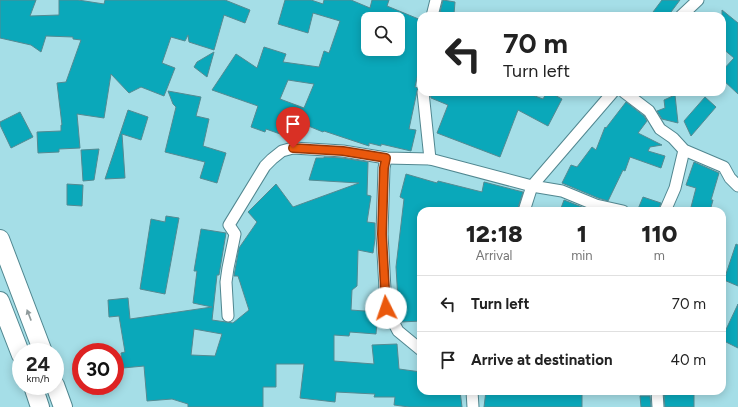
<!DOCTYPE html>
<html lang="en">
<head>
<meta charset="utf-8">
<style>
	:root { --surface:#fff; --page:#f2f2f2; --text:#222; --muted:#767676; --line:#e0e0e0 }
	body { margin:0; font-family:Figtree,sans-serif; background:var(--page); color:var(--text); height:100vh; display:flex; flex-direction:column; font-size:15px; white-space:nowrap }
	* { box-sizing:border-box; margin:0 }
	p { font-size:13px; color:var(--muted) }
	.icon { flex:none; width:22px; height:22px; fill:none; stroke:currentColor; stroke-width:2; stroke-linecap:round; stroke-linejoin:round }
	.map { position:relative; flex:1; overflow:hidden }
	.details { position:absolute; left:417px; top:207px; width:309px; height:188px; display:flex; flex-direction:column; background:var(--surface); border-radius:12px; box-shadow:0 2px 10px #0003 }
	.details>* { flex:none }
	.banner { position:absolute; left:417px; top:12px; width:309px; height:84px; border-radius:12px; box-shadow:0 2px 10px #0003; background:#fff; color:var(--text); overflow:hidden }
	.controls { position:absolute; left:361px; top:12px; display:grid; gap:8px }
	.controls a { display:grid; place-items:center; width:44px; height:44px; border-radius:8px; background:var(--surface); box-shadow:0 2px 10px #0003; font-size:20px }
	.speed { position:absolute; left:12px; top:343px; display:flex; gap:8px; font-size:20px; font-weight:700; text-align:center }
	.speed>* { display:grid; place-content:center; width:52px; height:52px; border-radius:50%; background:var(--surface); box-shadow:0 2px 10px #0003; line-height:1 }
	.speed small { font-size:10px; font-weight:400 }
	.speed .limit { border:6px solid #d22; background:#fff; color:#111 }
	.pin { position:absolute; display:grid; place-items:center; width:34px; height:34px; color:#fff; margin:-41px -17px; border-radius:50% 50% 50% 0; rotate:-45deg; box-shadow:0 0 4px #0007 }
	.pin .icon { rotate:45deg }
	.me { position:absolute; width:44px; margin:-22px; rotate:356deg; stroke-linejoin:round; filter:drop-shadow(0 0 3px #0008) }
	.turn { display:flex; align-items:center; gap:14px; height:84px; padding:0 20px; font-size:18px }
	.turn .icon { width:52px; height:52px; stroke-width:2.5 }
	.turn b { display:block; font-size:28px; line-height:34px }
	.eta { display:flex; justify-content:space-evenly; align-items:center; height:68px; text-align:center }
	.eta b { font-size:24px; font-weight:800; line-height:28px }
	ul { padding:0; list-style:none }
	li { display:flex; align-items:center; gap:12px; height:56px; padding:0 20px; border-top:1px solid var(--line) }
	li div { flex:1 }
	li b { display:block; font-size:15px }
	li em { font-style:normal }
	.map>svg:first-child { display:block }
	.building { fill:#0aa8ba; stroke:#538a92; fill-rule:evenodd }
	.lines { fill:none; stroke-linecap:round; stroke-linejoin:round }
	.street-casing { stroke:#518790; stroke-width:13 }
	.primary-casing { stroke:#518790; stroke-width:20 }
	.street { stroke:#fff; stroke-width:11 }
	.primary { stroke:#fff; stroke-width:18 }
	.oneway { fill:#8f9a9b }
	.route-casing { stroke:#983908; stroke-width:10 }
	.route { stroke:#ea580c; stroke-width:7 }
</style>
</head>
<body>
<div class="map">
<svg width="738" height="407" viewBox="0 0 738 407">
	<rect width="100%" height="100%" fill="#a5dee7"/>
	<g class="building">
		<polygon points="0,0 36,0 30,16 59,15 59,0 78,0 104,4 105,0 225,0 250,10 245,23 224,15 214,50 189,42 188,35 185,41 171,37 162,63 175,68 164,96 141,87 129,93 111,74 104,118 77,114 80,148 59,149 59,152 38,153 37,132 61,131 61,125 62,125 57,83 66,82 81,40 73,39 73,37 46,36 41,52 31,45 0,38"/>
		<path d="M285 0H311L323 4 324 0H351L370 8 372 0H389L387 6 421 20V36L419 47H421V59L415 87 418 88 416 96 409 129 416 130 411 151 381 144V146L369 143V146L324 131 323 132 289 118 283 135 266 129 265 132 251 127 258 106 212 90 236 54 257 68 264 47 286 54 283 62 319 67 324 51 329 53 340 21 313 13 308 33 278 24ZM368 19H398V49H368ZM288 80 314 84 304 108 280 99Z"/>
		<polygon points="443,0 455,2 454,14 440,12"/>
		<polygon points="662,0 680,0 668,16 650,16"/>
		<polygon points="722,10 738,23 738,94 722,79 722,71 734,58 722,48"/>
		<polygon points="214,52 207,77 194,67 197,62"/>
		<polygon points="168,91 201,97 196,116 209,119 203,146 226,153 217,183 200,178 205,162 165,152 176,107 173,104"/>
		<polygon points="430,92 524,92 543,99 547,92 549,92 562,99 548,126 518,110 500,157 437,133 448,105 431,98"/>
		<polygon points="675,95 678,123 662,119 657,111 665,108 664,100"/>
		<polygon points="705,97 716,107 691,136 684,121"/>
		<polygon points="626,102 644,116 647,121 638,133 662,145 650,147 648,151 665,156 661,168 630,157 625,171 623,170 608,201 598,198 562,183 571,165 577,167 592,147 596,150 605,127 606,128"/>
		<polygon points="128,110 148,117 141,140 122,134 125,178 105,179"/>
		<polygon points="20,112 33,137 11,148 0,125 0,122"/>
		<polygon points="99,149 94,180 83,181 81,150"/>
		<path d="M324 157 342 158 368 162 367 195 371 196 367 222 375 223V239L373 253 358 250 357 286 352 290 351 310 378 312 376 334 350 332 349 336 334 335V361L374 364 372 345 397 344 399 369 421 372V391H460L462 407H409L394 405 395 397H374L375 394 336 392 335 402 300 398 304 364H276V387H263V407H188V404L172 399 147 401 144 366 123 368 121 353 125 352 119 316 109 317 108 300 128 298 130 319 212 307 193 303 197 271H194L201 229 226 233 219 275H217L212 320 233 323 249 310 238 276H234L239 248 257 222 248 212 276 184 293 207 359 183 309 180 316 158H324ZM194 329 222 334 215 356 191 355Z"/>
		<polygon points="694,162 719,173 711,200 713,200 710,211 690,211 696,188 686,185"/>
		<polygon points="406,174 437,183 438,181 482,192 484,182 523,192 517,211 421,211 421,321 401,322 399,317 396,267 404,199 400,197"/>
		<polygon points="67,184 83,185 82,206 67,205"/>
		<polygon points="643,197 661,203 658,211 645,211 638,209"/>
		<polygon points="564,200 587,209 586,211 560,211"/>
		<polygon points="166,216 179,218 165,294 140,289 151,219 165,222"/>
		<polygon points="736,244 738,245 738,286 724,280"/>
		<polygon points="738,304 738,348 722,340 722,338"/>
		<polygon points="486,391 582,391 582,407 484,407"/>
		<polygon points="679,391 694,391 694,407 665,407 664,395 680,394"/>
		<polygon points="640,396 650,396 651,407 641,407"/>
	</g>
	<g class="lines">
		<defs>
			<g id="street">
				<polyline points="432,16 436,0"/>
				<polyline points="681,16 698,0"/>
				<polyline points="423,92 430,159"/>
				<polyline points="624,92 649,111 660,129 673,138 684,150 724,167 730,178 738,186"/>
				<polyline points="386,158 384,168 382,234 386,308 398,331 421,350"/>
				<polyline points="524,211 532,186 613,92"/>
				<polyline points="665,211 675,188 684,150"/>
				<polyline points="228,316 226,282 228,268 235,234 229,225 265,166 272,159 282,151 293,148 343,151 386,158 430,159 532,186 562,191 596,205 623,211"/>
				<polyline points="472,391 473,407"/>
				<polyline points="657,391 658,407"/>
			</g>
			<g id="primary">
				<polyline points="0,239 43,352"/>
				<polyline points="0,301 21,355"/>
				<polyline points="55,385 63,407"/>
				<polyline points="33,386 40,407"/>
			</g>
		</defs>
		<use href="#street" class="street-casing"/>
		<use href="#primary" class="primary-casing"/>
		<use href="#street" class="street"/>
		<use href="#primary" class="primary"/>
	</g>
	<defs><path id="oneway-solid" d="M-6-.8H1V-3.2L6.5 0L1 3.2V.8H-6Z"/></defs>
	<use class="oneway" href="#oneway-solid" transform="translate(29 315) rotate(-111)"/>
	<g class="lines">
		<defs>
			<polyline id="route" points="293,148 343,151 386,158 384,168 382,234 386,308"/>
		</defs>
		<use href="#route" class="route-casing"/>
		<use href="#route" class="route"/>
	</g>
</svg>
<div class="controls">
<a><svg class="icon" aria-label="search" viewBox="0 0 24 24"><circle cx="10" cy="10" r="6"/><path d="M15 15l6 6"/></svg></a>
</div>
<div class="speed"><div>24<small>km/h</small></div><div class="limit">30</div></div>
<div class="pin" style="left:293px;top:148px;background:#d93025"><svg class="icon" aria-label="arrive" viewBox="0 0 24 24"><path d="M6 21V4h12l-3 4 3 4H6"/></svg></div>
<svg class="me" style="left:386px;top:308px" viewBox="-20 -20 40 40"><circle r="19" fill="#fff"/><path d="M0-13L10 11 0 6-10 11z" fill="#ea580c"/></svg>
<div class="banner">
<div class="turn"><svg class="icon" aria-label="left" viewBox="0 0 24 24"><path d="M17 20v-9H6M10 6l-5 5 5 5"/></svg><div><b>70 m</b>Turn left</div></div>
</div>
<section class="details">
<div class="eta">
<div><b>12:18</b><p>Arrival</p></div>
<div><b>1</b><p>min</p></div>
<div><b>110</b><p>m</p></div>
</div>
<ul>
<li><svg class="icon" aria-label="left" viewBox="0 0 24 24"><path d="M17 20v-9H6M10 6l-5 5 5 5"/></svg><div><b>Turn left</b></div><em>70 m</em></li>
<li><svg class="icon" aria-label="arrive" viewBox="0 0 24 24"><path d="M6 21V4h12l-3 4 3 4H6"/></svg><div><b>Arrive at destination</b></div><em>40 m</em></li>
</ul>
</section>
</div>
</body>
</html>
